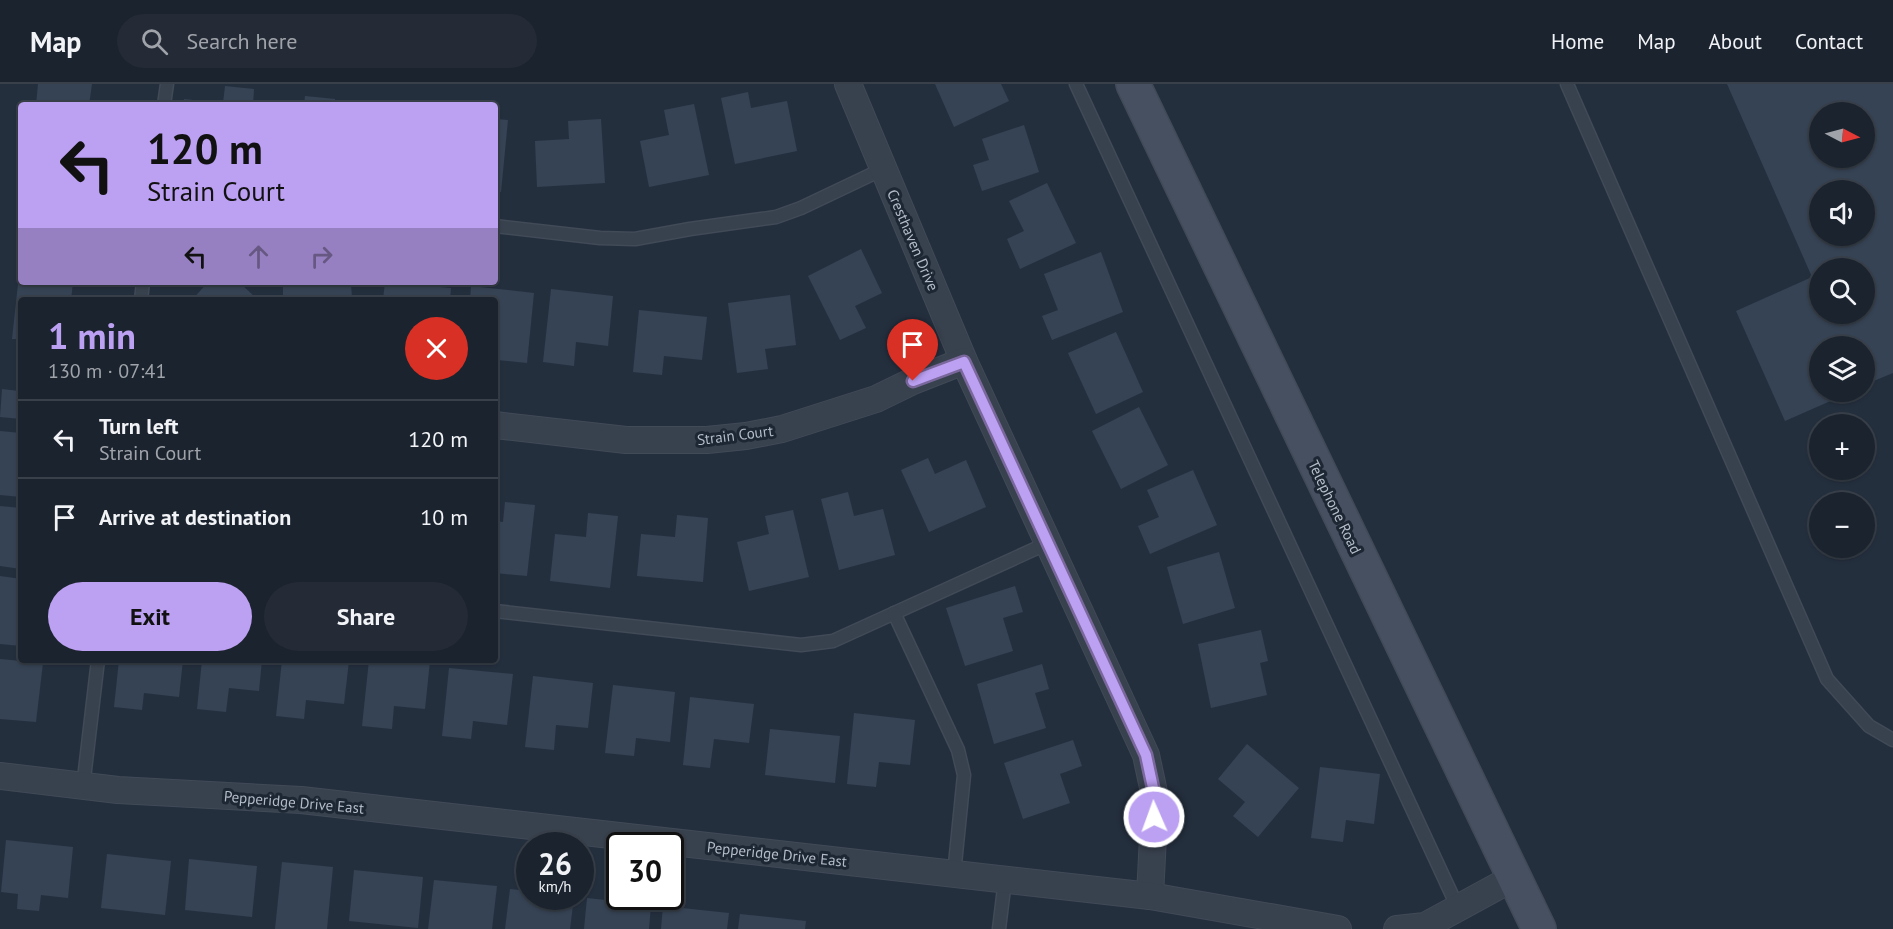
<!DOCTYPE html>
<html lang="en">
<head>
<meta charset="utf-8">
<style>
	:root { --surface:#1b232e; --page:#242b36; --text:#f1f3f6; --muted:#a0a4aa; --line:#39404a; --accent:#bca0f2 }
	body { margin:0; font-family:"PT Sans",sans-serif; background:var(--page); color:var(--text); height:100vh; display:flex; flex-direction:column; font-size:22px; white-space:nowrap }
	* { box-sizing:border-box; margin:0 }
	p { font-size:20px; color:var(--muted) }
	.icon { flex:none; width:33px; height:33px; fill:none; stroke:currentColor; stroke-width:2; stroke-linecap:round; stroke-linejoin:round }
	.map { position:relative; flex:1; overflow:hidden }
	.drawer { position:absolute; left:18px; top:213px; width:480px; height:366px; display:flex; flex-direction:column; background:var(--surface); border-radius:6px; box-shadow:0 2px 4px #0004,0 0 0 2px var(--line) }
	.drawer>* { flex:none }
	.banner { position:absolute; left:18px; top:18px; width:480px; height:183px; border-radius:6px; box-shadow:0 2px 4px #0004,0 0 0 2px var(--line); background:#bca0f2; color:#111; overflow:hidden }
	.needle { width:39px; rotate:96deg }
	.tools { position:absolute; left:1809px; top:18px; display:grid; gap:12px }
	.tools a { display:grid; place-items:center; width:66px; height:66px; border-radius:50%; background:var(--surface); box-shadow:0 2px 4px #0004,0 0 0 2px var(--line); font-size:30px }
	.speed { position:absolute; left:516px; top:748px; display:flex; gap:12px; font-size:30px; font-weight:700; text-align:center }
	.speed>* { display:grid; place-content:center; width:78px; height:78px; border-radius:50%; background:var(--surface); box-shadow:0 2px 4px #0004,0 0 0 2px var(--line); line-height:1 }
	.speed small { font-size:15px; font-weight:400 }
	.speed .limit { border:3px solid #111; border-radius:9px; background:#fff; color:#111 }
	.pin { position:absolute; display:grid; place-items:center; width:51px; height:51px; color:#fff; margin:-62px -26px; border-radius:50% 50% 50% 0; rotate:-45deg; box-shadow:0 0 6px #0007 }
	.pin .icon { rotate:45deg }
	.me { position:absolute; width:66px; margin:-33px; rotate:358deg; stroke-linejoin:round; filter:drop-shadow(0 0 4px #0008) }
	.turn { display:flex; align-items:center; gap:21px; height:126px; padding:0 30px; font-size:27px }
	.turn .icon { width:78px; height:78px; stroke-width:2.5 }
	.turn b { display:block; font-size:42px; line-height:51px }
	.lanes { display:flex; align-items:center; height:57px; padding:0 30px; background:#0003; justify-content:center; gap:30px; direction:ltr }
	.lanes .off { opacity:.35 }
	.round { display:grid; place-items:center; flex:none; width:63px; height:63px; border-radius:32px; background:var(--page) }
	.head { display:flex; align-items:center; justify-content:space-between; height:102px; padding:0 30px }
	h1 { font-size:36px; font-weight:800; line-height:45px; color:var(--accent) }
	.primary-button { display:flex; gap:12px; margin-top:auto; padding:12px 30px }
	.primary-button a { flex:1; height:69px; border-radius:36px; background:var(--accent); color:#111; font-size:24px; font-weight:800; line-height:69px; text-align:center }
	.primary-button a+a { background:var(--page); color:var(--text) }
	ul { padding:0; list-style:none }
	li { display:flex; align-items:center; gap:18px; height:78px; padding:0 30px; border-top:2px solid var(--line) }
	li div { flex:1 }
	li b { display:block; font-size:22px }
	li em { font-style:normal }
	header { display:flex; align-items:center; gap:36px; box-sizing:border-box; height:84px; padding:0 30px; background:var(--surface); border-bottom:2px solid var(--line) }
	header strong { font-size:28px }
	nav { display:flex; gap:33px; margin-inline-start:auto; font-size:21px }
	.search { width:420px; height:54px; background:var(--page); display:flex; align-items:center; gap:15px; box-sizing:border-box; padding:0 21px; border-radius:33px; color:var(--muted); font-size:22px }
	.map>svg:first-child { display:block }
	.building { fill:#364354; fill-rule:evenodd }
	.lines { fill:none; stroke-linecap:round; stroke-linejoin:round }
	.lane-casing { stroke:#414a57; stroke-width:15 }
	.street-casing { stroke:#414a57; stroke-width:28 }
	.secondary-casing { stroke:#414a57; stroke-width:36 }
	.lane { stroke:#38414e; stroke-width:12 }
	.street { stroke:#38414e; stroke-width:26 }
	.secondary { stroke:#465061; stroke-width:33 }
	.route-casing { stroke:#7a689d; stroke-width:15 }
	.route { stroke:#bca0f2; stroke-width:10 }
	.labels { text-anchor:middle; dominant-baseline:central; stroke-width:6; stroke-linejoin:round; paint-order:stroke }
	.street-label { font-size:15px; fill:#b4bcc9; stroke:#1d2633 }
</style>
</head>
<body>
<header>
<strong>Map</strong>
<div class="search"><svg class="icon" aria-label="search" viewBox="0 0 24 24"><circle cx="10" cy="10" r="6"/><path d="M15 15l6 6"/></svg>Search here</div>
<nav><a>Home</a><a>Map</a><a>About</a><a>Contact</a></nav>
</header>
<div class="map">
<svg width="1893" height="845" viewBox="0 0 1893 845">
	<rect width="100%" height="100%" fill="#242f3e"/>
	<g class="building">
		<polygon points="38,0 92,0 89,21 36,21"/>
		<polygon points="935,0 1001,0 1009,17 954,43"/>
		<path d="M1727 0H1893V289L1864 301V262H1820V308H1851L1785 337 1736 227 1812 193ZM1820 28H1864V74H1820ZM1820 106H1864V152H1820ZM1820 184H1864V230H1820Z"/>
		<polygon points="225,2 254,5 253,21 183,21 184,15 223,19"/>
		<polygon points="748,8 751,24 787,17 797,67 735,80 721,14"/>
		<polygon points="305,12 335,15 335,21 304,21"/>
		<polygon points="694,20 709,91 649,103 640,57 669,51 664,26"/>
		<polygon points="495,35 508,36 501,108 495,107"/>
		<polygon points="601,35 605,99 537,103 535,57 569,55 568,37"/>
		<polygon points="1024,41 1039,88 982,107 973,81 989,76 982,55"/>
		<polygon points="1047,99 1076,159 1020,185 1007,155 1024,147 1009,117"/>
		<polygon points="861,165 882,209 855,222 866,244 840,256 808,192"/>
		<polygon points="1101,168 1123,228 1052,256 1042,232 1058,226 1044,190"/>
		<polygon points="19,191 21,191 21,198 73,198 71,216 21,216 21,255 12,255"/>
		<polygon points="208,198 239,198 258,216 192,216"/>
		<polygon points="283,198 351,198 352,216 283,216"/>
		<polygon points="385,198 451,204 450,216 383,216"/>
		<polygon points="471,202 534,209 527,279 497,276 499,257 495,256 495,216 470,216"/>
		<polygon points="551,205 613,212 608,262 576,258 574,282 543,278"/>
		<polygon points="790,211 796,261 765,265 768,285 737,289 728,219"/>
		<polygon points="639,226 707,233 702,276 664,272 662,291 633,288"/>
		<polygon points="1116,248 1143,308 1096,330 1068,269"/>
		<polygon points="19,301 21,301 21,335 0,333 2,305 19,307"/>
		<polygon points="1139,323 1168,381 1121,405 1092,347"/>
		<polygon points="0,347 21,349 21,413 0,411"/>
		<polygon points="928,374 935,390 966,376 986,423 929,448 901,386"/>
		<polygon points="1193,386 1217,441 1150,470 1138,442 1159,433 1147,406"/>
		<polygon points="848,408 854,432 883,425 895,471 839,486 821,415"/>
		<polygon points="505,418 535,421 527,492 495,489 495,437 503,438"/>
		<polygon points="0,422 21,424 21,485 0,482"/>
		<polygon points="793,426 809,493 749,507 737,458 769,450 765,432"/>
		<polygon points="588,429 618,432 610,504 550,497 555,450 586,453"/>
		<polygon points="677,431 708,434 703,498 637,492 641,450 675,453"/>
		<polygon points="1219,468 1235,524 1183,540 1167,483"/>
		<polygon points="0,492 21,495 21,562 0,560"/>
		<polygon points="1015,502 1023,528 1003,534 1013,567 965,582 946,524"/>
		<polygon points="1261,546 1268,577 1260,579 1267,611 1211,624 1198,560"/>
		<polygon points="0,575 43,579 36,638 0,635"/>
		<polygon points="119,576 183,576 179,613 144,609 142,626 114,623"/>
		<polygon points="202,576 262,576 259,607 229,604 226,628 197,625"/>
		<polygon points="282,576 349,577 344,620 306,616 304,635 276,632"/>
		<polygon points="369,576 430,577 425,625 394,622 392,645 362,642"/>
		<polygon points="1042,580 1049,605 1035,609 1046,644 994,660 977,600"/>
		<polygon points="449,584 513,590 507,641 473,637 471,655 442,652"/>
		<polygon points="533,592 593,599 588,644 556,641 554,666 525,663"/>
		<polygon points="613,601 675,608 670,658 636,654 634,672 605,669"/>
		<polygon points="690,613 754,620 749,659 714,655 710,684 683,681"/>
		<polygon points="854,629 915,636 910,681 879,678 876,703 847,700"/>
		<polygon points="770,645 840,652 835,699 765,691"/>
		<polygon points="1073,656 1082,682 1060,690 1070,719 1023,735 1004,679"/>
		<polygon points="1247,660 1299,704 1258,753 1233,732 1245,718 1218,695"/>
		<polygon points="1320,683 1380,690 1374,740 1346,736 1343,758 1311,754"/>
		<polygon points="6,756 73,763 68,814 41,811 39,827 17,825 18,810 1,808"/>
		<polygon points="107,770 171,777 165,831 101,824"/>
		<polygon points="189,775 257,782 252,833 185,826"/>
		<polygon points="282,778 333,783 327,845 275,845"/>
		<polygon points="354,786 423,793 418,844 349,837"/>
		<polygon points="434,796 497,802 492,845 428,845"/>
		<polygon points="510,805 530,807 530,813 574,813 570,845 505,845"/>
		<polygon points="587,814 651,821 649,845 584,845"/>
		<polygon points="663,822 729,829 727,845 661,845"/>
		<polygon points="740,830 806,837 805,845 738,845"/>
	</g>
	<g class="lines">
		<defs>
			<g id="lane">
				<polyline points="1076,0 1458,824"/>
				<polyline points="1567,0 1827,595 1869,642 1893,656"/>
				<polyline points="164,21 167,0"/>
				<polyline points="495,142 600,154 635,155 690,145 776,133 801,124 883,85"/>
				<polyline points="141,216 143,198"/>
				<polyline points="495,527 801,561 833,557 1048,459"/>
				<polyline points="894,529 958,666 964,691 954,790"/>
				<polyline points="83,703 98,576"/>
				<polyline points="999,845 1005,796"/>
			</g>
			<g id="street">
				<polyline points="848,0 964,277 1146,671 1155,713 1150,812"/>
				<polyline points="495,341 626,356 707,356 746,352 782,345 876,315 913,297 964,277"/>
				<polyline points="0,692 118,706 301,716 1150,812 1338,845"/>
				<polyline points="1397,845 1425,842 1513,794"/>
			</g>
			<polyline id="secondary" points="1133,0 1539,845"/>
		</defs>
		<use href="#lane" class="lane-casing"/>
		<use href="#street" class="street-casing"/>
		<use href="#secondary" class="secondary-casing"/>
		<use href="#lane" class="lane"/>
		<use href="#street" class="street"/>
		<use href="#secondary" class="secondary"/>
	</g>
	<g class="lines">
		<defs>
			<polyline id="route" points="913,297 964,278 1146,671 1155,713 1154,733"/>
		</defs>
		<use href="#route" class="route-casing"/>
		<use href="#route" class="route"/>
	</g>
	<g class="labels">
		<g class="street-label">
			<text transform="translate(913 156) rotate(67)">Cresthaven Drive</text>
			<text transform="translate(735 351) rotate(-7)">Strain Court</text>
			<text transform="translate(1335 423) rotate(64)">Telephone Road</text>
			<text transform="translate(294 718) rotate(5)">Pepperidge Drive East</text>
			<text transform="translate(777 770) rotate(6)">Pepperidge Drive East</text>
		</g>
	</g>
</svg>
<div class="tools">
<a><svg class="needle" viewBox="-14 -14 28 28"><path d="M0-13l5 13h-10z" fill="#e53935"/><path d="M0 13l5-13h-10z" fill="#a0a4aa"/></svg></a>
<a><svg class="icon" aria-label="sound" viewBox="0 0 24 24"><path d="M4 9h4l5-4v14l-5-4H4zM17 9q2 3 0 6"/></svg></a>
<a><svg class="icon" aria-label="search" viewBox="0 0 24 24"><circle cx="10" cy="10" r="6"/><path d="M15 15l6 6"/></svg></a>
<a><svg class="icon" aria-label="layers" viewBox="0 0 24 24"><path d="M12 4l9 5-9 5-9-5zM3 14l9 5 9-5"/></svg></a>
<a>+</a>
<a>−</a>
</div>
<div class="speed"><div>26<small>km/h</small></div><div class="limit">30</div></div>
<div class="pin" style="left:913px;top:297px;background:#d93025"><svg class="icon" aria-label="arrive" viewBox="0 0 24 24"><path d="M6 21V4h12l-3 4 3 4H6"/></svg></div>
<svg class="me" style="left:1154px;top:733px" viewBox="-20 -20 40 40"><circle r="17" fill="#bca0f2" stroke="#fff" stroke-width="3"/><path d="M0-11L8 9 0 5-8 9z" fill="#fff"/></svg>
<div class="banner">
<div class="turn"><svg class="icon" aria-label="left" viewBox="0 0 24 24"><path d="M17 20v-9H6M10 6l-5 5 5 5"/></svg><div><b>120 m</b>Strain Court</div></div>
<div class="lanes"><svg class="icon" aria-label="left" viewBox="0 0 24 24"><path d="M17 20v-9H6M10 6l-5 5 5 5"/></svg><svg class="icon off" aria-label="ahead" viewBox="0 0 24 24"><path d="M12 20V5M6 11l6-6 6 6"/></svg><svg class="icon off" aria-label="right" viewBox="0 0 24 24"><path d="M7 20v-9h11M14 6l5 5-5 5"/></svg></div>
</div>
<section class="drawer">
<div class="head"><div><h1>1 min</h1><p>130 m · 07:41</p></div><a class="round" style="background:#d93025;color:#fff"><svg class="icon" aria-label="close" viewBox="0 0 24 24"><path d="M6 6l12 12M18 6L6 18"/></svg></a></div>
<ul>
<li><svg class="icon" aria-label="left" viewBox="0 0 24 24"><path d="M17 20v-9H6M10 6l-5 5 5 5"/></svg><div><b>Turn left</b><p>Strain Court</p></div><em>120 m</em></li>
<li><svg class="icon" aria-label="arrive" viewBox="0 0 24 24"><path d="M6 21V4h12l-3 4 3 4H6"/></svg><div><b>Arrive at destination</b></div><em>10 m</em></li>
</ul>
<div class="primary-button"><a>Exit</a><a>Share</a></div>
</section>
</div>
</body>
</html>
